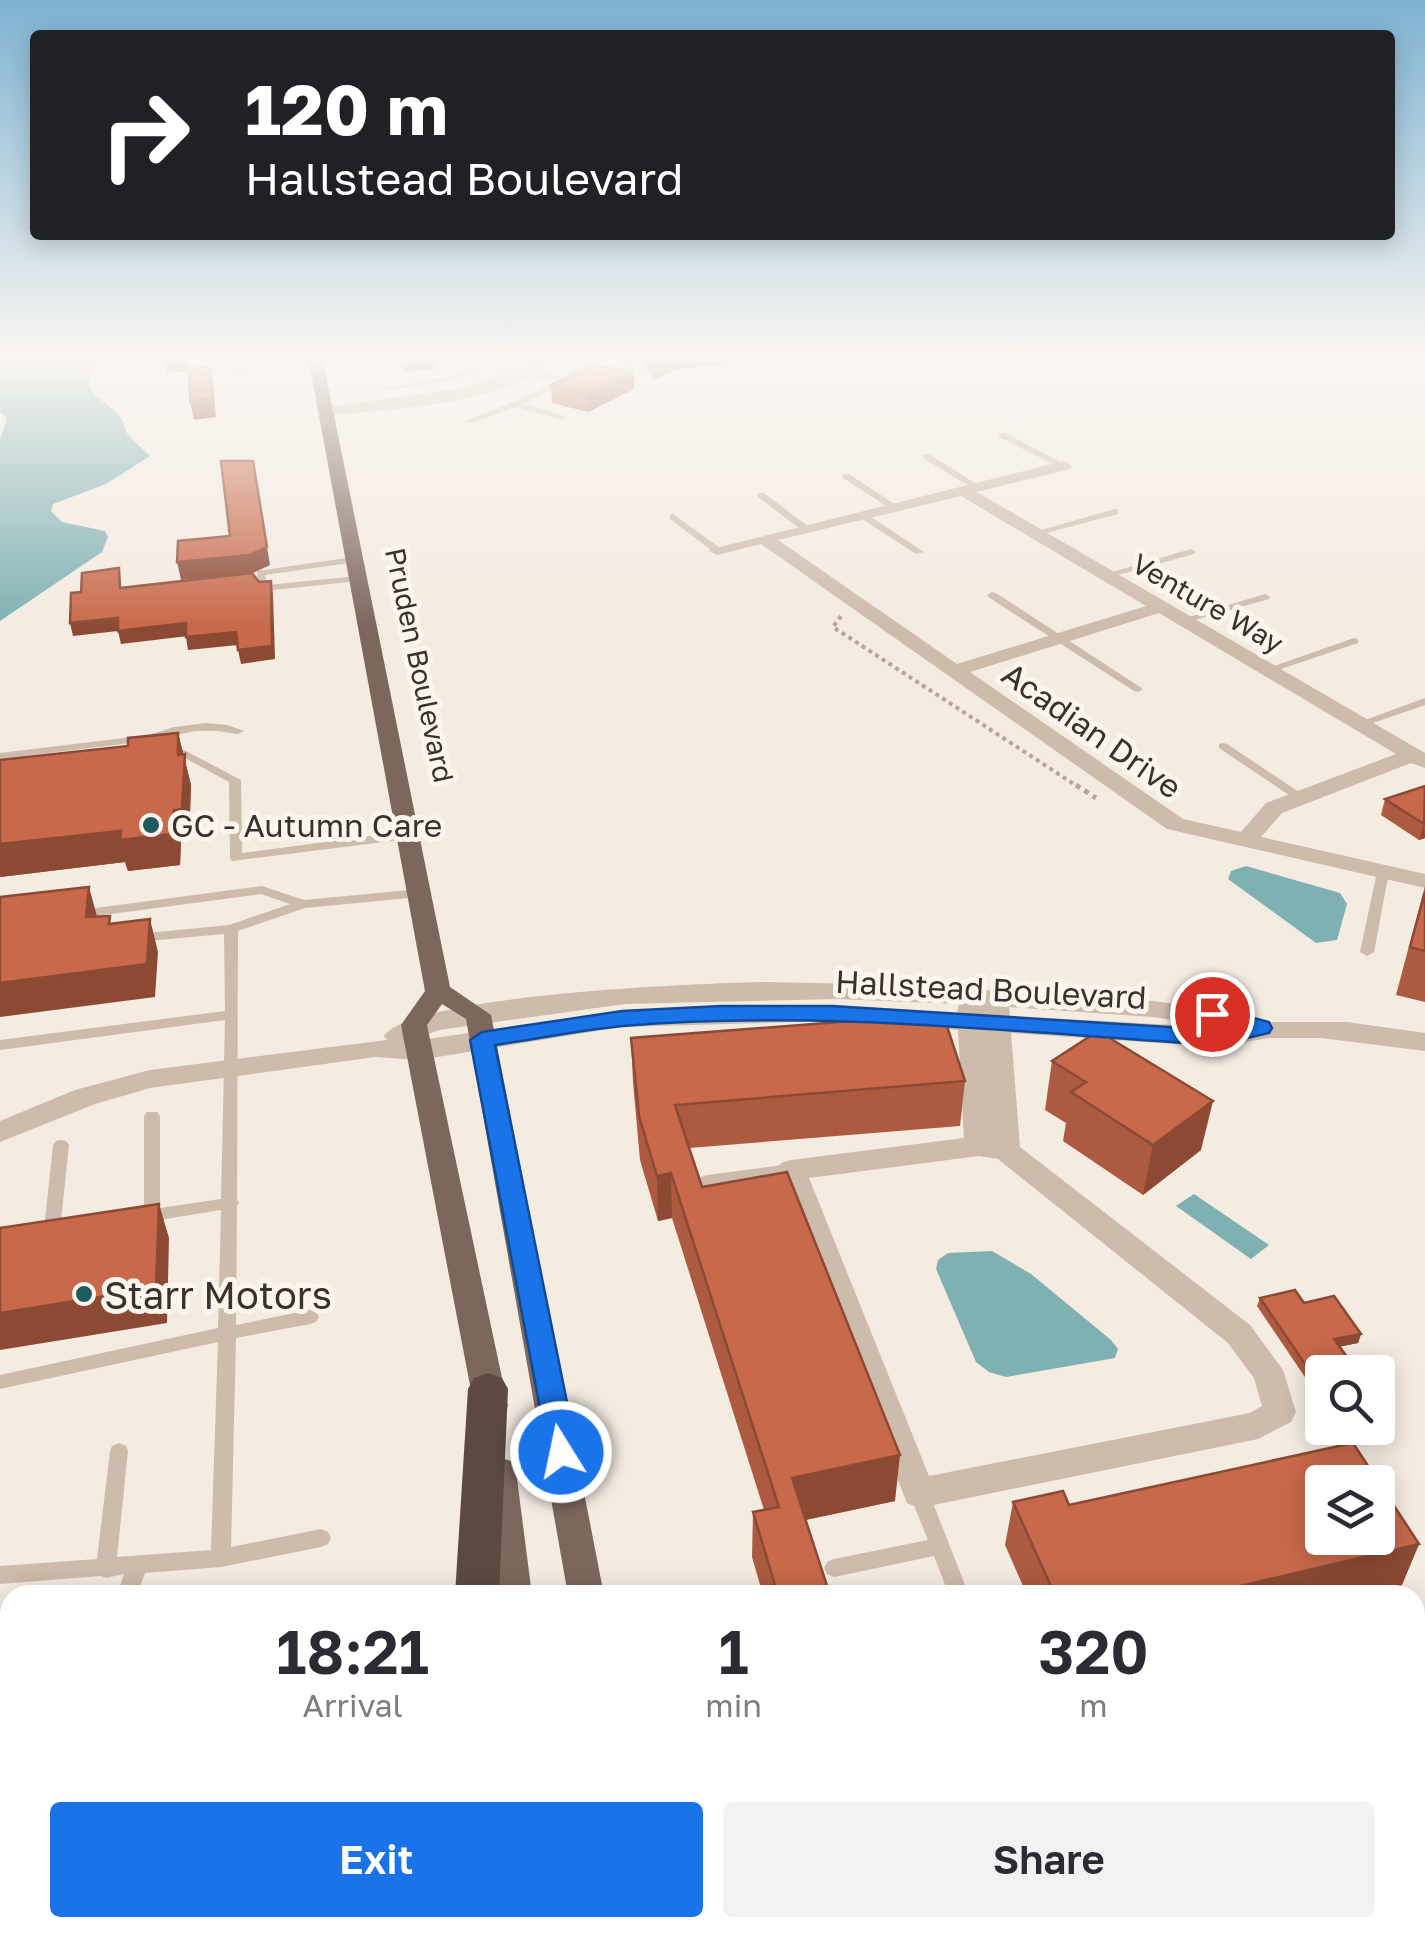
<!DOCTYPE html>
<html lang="en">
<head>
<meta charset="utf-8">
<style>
	:root { --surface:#fff; --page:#f2f2f3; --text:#2b2b33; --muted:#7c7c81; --accent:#1a73e8 }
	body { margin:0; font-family:"Golos Text",sans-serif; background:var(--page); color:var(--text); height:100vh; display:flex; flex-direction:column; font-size:38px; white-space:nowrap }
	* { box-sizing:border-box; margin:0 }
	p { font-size:32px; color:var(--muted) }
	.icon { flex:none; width:55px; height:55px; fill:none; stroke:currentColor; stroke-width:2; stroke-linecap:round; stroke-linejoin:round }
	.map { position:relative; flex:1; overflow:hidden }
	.drawer { position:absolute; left:0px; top:1585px; width:1425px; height:352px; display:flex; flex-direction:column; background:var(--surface); border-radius:30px 30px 0 0; box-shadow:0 5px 25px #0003 }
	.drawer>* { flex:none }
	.banner { position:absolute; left:30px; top:30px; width:1365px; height:210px; border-radius:10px; box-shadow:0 5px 25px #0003; background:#202124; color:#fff; overflow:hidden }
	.tools { position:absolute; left:1305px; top:1355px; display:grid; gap:20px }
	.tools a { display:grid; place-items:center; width:90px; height:90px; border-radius:10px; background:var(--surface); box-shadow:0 5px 25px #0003; font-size:50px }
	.pin { position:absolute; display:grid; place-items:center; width:85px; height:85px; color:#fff; margin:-42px; border:5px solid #fff; border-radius:50%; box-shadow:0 2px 10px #0007 }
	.me { position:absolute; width:110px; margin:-55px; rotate:350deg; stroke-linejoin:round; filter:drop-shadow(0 0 8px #0008) }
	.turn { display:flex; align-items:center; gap:35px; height:210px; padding:0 50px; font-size:45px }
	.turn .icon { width:130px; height:130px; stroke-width:2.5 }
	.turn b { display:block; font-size:70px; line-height:85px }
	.eta { display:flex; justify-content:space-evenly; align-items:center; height:170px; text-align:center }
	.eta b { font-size:60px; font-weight:600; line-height:70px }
	.cta { display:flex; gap:20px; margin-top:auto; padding:20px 50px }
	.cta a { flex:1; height:115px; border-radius:10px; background:var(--accent); color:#fff; font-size:40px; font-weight:600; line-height:115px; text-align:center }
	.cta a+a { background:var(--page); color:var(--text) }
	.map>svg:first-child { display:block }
	.water { fill:#7fb0b2 }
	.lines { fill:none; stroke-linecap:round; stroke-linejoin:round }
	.path-far1 { stroke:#b9a596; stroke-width:4; stroke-dasharray:4 4; stroke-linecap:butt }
	.path { stroke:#b9a596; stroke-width:5; stroke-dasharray:5 5; stroke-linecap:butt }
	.lane { fill:#cdbbac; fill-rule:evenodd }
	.street { fill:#cdbbac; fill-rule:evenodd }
	.primary { fill:#7d675c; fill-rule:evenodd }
	.highway { fill:#5c4a42; fill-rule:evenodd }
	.wall { fill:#ac5a40 }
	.shaded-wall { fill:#8c4a34 }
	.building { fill:#c8694b; stroke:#8c4a34; stroke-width:2.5; fill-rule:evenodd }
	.route { fill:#1a73e8; stroke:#114b97; stroke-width:2.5 }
	.poi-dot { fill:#1f5a5e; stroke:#fbf5ee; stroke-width:4 }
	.labels { text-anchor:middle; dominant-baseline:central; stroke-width:10; stroke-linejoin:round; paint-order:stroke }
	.far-street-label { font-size:28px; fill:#3b302b; stroke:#fbf5ee }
	.street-label { font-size:32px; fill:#3b302b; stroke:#fbf5ee }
	.poi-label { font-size:32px; fill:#3b302b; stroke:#fbf5ee; text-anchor:start }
	.near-poi-label { font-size:38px; fill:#3b302b; stroke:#fbf5ee; text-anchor:start }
</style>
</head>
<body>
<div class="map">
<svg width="1425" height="1937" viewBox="0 0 1425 1937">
	<rect width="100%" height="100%" fill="#f4ebe1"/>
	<g class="water">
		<path d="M0 356H106C66 392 106 396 121 418 124 422 124 428 127 433 133 441 143 449 150 456L106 484 53 504 51 511 62 522 105 531 108 537 102 552 0 621V440L7 418 0 412Z"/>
		<polygon points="1246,866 1340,893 1347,904 1337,940 1316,943 1228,879 1231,871"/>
		<polygon points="1194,1194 1269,1245 1251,1259 1176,1206"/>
		<polygon points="992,1251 1031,1274 1111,1340 1118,1349 1115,1358 1006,1377 989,1372 976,1362 936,1269 938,1260 948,1253"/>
	</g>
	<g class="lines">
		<polyline class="path-far1" points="841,616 833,627 1080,788"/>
		<polyline class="path" points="1076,785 1096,798"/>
		<g class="lane">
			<polygon points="196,356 207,356 232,367 317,362 321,364 317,366 231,371"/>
			<polygon points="595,356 604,356 568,382 523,404 565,416 566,418 562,420 516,407 472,423 465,421 513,402 557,381 485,368 449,381 388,390 384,388 447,377 484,364 564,377"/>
			<polygon points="622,356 630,356 636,365 614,378 608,378 608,374 628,364"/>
			<polygon points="1383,356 1425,357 1425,361 1386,358"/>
			<polygon points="999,433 1005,433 1068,466 1061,468 999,437"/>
			<polygon points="923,454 929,454 981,487 974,489 923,458"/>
			<polygon points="843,474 849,474 899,507 891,509 843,478"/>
			<polygon points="758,493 764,493 809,527 809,531 803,531 758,497"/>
			<polygon points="1115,509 1118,510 1118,514 1035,536 1030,533"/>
			<polygon points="862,512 865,513 924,552 916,554 859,517 857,515"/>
			<polygon points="673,514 720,548 720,552 714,552 670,519 670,515"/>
			<polygon points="1191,549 1196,552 1194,554 1107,578 1102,575"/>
			<polygon points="353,557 356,558 356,562 265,575 267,585 357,576 360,577 360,581 263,591 258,588 257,571"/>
			<polygon points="992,592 996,593 1143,689 1138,692 1134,691 988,597 987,595"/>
			<polygon points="1265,594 1270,597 1269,599 1184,623 1179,620"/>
			<polygon points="1354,638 1358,639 1358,643 1272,672 1268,673 1263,670"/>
			<polygon points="1425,698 1425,705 1364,726 1360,727 1354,724"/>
			<polygon points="206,723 227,725 244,731 238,734 217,731 195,731 147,741 0,759 0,753 149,735 174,727"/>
			<polygon points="167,741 241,780 242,853 408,831 414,835 408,839 232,861 230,858 229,782 163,746 161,744"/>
			<polygon points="1223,743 1227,744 1308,798 1302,802 1298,801 1219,748 1219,744"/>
			<polygon points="1383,868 1389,872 1374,952 1367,956 1360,952 1377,872"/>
			<polygon points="262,886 304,900 420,889 426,893 420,897 305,908 238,931 237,1200 239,1203 237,1206 236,1325 310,1310 316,1312 319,1317 316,1322 310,1324 236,1338 231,1547 321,1529 328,1532 331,1538 328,1544 321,1547 221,1567 145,1573 137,1595 117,1595 124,1574 106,1578 101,1576 0,1584 0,1566 97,1559 110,1451 112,1446 119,1443 126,1446 128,1451 117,1557 211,1550 218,1342 0,1389 0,1375 218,1328 221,1210 147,1222 141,1220 139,1216 144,1211 144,1116 147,1112 157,1112 160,1116 160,1208 221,1199 225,1020 0,1050 0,1040 225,1011 224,934 137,942 130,938 137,934 229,925 290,904 261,894 81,918 74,914 81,910"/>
			<polygon points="61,1140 66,1141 69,1145 60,1230 58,1234 52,1236 46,1234 44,1230 53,1145 56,1141"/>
			<polygon points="791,1164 797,1166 799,1170 797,1174 707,1187 701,1185 699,1181 701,1177 707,1175"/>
			<polygon points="919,1485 926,1487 929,1493 969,1595 949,1595 934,1556 834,1577 827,1574 824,1568 827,1562 834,1559 928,1540 909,1493 912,1487"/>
			<polygon points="10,1865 10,1894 0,1900 0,1870"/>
		</g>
		<g class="street">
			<path d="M542 356H560C499 406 403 408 329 415L322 411 329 407 469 387Z"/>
			<path d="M1064 461 1072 466 1070 469 977 492 1425 753V768L1411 763 1282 813 1261 837 1425 874V888L1167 829 761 544 717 555 708 550ZM961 496 1146 606 957 664 778 540ZM1159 613 1396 754 1266 803 1241 832 1183 819 970 672Z"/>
			<path d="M767 982 909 985 1153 1001 1229 1011 1264 1022H1347L1425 1033V1051L1321 1038H1268L1217 1047 1011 1033 1020 1147 1250 1325 1283 1370 1296 1412 1291 1422 1258 1439 919 1508 907 1503 777 1170 781 1163 791 1160 964 1138 958 1030 832 1021 621 1027 419 1060 375 1057 150 1088 95 1104 0 1142V1121L75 1090 150 1070 387 1040 384 1036C413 994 707 983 767 982ZM838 999 959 1004 957 1013 832 1005 621 1011 407 1042 439 1030 625 1004ZM1009 1007 1153 1017 1227 1028 1010 1016ZM979 1156 998 1159 1228 1343 1254 1378 1262 1406 1250 1413 929 1476 809 1178Z"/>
		</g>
		<g class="primary">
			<polygon points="308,356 322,356 450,987 491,1015 604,1595 568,1595 466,1019 442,1004 427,1025 508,1406 503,1416 491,1419 479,1416 474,1406 401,1025 425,991"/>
			<polygon points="499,1457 511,1461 516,1471 532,1595 496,1595 482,1471 487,1461"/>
			<polygon points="619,1928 661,1928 662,1937 620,1937"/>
		</g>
		<g class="highway">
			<polygon points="488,1373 502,1378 508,1389 499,1595 455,1595 468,1389 474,1378"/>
			<polygon points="1415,1844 1425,1848 1425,1898 1415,1894"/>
			<polygon points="382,1928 434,1928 430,1937 378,1937"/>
			<polygon points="524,1928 575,1928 576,1937 524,1937"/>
		</g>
	</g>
	<g class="wall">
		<polygon points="397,356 435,356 436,369 404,372"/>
		<polygon points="636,356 728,356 728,364 676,369 654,380"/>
		<polygon points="551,385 634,389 588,412 552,403"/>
		<polygon points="178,733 191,785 189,840 181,841 180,865 128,871 125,862 0,877 0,760 128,746"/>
		<polygon points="1425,786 1425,838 1419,840 1381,815 1385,799"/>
		<polygon points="1425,886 1425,1002 1396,995"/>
		<polygon points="631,1038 965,1081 960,1126 689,1148 702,1187 895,1501 806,1520 830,1595 763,1595 752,1557 753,1512 764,1510 672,1218 658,1221 640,1160 633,1082"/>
		<polygon points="1052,1061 1201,1150 1143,1195 1063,1141 1066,1123 1045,1110"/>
		<polygon points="1260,1298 1304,1303 1361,1334 1358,1343 1339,1347 1322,1372 1322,1394 1317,1395 1257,1306"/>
		<polygon points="1013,1502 1069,1505 1419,1544 1401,1587 1368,1595 1027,1595 1005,1545"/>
	</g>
	<g class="shaded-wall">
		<polygon points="189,356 189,371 167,373 165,361"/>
		<polygon points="402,356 435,356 436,369 404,372"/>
		<polygon points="665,356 728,356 728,364 676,369 654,380 653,362"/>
		<polygon points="210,367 213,385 216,417 194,420 190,401"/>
		<polygon points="634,371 634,389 588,412 587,394"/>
		<polygon points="253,461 270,565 253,573 181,580 177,562 250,555"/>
		<polygon points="271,581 273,594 275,659 241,664 238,650"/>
		<polygon points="118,618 186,623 188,636 121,644 118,631 73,636 70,623"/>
		<polygon points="236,632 238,645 188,650 186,637"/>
		<polygon points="178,733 191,785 189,840 182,809 178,755"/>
		<polygon points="174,810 181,841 180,865 128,871 125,862 0,877 0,844"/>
		<polygon points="1424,824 1425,838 1419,840"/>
		<polygon points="89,887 98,920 86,917"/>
		<polygon points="150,919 158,952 155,997 0,1017 0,983"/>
		<polygon points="1213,1101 1201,1150 1143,1195 1153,1145"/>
		<polygon points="671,1173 672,1218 658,1221 657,1176"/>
		<polygon points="159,1204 169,1238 167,1323 0,1350 0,1313"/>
		<polygon points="1361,1334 1358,1343 1331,1348 1334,1339"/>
		<polygon points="1320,1386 1322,1386 1322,1394 1317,1395"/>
		<polygon points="900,1455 895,1501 790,1523 792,1478"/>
		<polygon points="1419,1544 1401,1587 1368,1595 1202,1595"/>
	</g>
	<g class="building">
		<polygon points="165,356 187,356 187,359 165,361"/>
		<polygon points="649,356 665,356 653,362"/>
		<polygon points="593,366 634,371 587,394 551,385"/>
		<polygon points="210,367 212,398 190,401 189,369"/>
		<polygon points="221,461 253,461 267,547 250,555 177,562 178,541 230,536"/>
		<polygon points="119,568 120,588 252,573 259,582 271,581 272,646 238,650 236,632 186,637 186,623 118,631 118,618 70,623 71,593 81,592 82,573"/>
		<polygon points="178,733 178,755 185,754 182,809 174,810 173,834 120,840 121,831 0,844 0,760 128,746 128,738"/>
		<polygon points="1425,786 1424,824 1385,799"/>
		<polygon points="89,887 86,917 110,916 109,924 150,919 147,964 0,983 0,897"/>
		<polygon points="1425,892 1425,951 1410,947"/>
		<polygon points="943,1014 965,1081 675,1105 702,1187 787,1172 900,1455 792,1478 830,1595 778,1595 753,1512 779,1507 671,1173 657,1176 639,1116 631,1038"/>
		<polygon points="1098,1031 1213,1101 1153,1145 1071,1092 1086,1082 1052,1061"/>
		<polygon points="159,1204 156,1288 0,1313 0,1228"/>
		<polygon points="1295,1290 1304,1303 1334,1296 1361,1334 1334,1339 1358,1372 1322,1372 1322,1386 1320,1386 1260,1298"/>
		<path d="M1353 1443 1419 1544 1202 1595H1055L1013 1502 1063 1491 1069 1505ZM1322 1482H1378V1538H1322Z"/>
	</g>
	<linearGradient id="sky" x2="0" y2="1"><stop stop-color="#7eb2d2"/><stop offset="0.57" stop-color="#faf6f2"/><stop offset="1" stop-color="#faf6f2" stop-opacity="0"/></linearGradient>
	<rect width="1425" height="628" fill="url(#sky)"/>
	<path class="route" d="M721 1006H832L1217 1030 1230 1027 1203 1019 1200 1014 1212 1007 1269 1022 1272 1028 1269 1033 1217 1045C1020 1033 820 1009 623 1026 580 1030 538 1039 495 1045L577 1452 572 1461 561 1465 550 1461 470 1040 482 1032 622 1011Z"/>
	<g class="poi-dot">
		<circle cx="151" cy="825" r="10"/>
		<circle cx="84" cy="1294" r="10"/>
	</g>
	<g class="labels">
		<g class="far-street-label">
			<text transform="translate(1208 603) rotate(30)">Venture Way</text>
			<text transform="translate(420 665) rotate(78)">Pruden Boulevard</text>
		</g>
		<g class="street-label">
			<text transform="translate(1092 730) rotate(35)">Acadian Drive</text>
			<text transform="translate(991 989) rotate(3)">Hallstead Boulevard</text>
		</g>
		<g class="poi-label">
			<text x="171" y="825">GC - Autumn Care</text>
		</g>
		<g class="near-poi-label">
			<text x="104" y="1294">Starr Motors</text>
		</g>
	</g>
</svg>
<div class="tools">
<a><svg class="icon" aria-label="search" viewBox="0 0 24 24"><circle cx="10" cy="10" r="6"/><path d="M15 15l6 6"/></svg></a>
<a><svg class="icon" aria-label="layers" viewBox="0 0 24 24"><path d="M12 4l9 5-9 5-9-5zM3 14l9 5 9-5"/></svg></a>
</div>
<div class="pin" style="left:1212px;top:1014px;background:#d93025"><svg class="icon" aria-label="arrive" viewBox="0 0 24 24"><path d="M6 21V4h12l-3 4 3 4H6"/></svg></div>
<svg class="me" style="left:561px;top:1452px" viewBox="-20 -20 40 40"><circle r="17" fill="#1a73e8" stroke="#fff" stroke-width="3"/><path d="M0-11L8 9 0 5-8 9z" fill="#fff"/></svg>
<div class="banner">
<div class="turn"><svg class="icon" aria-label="right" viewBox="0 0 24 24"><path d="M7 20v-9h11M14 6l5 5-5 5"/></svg><div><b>120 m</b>Hallstead Boulevard</div></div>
</div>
<section class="drawer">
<div class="eta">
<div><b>18:21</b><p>Arrival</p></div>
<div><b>1</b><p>min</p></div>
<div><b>320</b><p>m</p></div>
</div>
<div class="cta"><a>Exit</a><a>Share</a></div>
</section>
</div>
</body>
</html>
